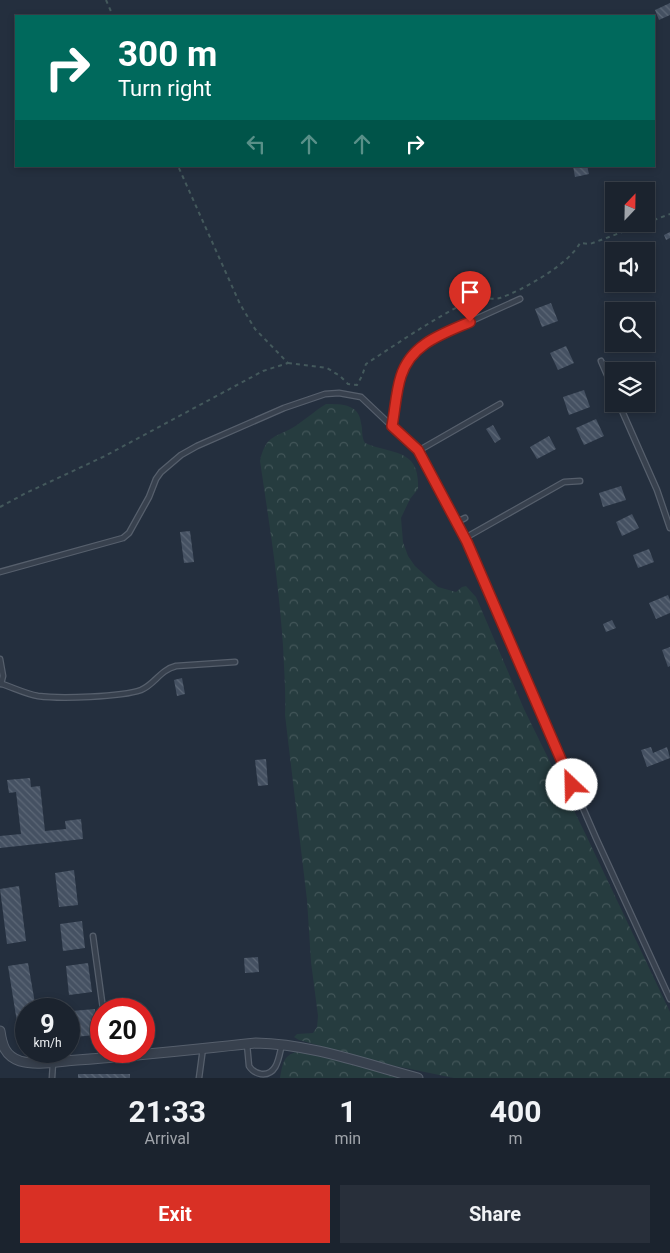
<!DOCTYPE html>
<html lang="en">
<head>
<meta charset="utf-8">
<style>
	:root { --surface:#1b232e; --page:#282f3a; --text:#f1f3f6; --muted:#a0a4aa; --line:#39404a; --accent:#d93025 }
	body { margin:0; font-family:Roboto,sans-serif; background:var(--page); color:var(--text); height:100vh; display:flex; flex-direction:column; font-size:19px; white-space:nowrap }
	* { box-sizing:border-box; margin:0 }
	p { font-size:16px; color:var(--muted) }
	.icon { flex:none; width:28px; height:28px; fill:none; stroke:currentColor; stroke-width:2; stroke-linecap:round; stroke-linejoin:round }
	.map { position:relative; height:1078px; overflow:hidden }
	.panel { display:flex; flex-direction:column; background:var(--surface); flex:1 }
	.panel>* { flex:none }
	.hud { position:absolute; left:15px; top:15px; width:640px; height:152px; border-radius:0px; box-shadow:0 2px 8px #0003,0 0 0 1px var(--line); background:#00695c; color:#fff; overflow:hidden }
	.needle { width:32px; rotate:22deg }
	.controls { position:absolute; left:605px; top:182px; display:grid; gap:10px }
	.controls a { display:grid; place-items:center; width:50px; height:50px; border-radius:0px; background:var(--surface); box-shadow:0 2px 8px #0003,0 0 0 1px var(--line); font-size:25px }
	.speed { position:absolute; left:15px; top:998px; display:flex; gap:10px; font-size:25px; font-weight:700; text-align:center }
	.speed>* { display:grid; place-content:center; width:65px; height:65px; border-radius:50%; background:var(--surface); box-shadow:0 2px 8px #0003,0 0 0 1px var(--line); line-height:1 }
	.speed small { font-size:12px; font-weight:400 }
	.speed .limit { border:8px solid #d22; background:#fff; color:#111 }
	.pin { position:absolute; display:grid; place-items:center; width:42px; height:42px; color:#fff; margin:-51px -21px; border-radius:50% 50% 50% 0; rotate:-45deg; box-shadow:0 0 5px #0007 }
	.pin .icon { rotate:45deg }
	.me { position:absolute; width:55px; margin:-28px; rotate:336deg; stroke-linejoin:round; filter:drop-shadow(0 0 4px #0008) }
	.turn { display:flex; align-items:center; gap:18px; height:105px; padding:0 20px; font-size:22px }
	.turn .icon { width:65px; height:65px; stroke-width:2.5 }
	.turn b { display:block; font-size:35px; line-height:42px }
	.lanes { display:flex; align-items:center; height:48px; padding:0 20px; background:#0003; justify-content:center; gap:25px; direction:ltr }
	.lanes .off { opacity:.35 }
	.eta { display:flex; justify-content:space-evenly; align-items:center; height:85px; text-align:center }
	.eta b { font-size:30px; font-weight:700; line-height:35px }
	.action { display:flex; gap:10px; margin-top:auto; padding:10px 20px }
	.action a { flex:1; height:58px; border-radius:0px; background:var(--accent); color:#fff; font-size:20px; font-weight:700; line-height:58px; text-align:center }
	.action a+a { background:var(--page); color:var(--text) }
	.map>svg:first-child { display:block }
	.forest { fill:url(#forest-crowns) }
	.building { fill:url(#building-back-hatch) }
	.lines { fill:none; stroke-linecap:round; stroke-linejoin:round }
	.lane-casing { stroke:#565f6c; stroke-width:7 }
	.street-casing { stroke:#565f6c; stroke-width:11 }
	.path { stroke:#44595c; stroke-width:2; stroke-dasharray:4 4; stroke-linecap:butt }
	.lane { stroke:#38414e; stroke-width:4.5 }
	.street { stroke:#38414e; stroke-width:9 }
	.route-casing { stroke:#8d1f18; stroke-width:12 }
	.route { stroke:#d93025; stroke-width:9 }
</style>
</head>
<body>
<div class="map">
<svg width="670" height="1078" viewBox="0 0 670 1078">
	<defs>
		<pattern id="forest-crowns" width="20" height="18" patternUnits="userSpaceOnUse" patternTransform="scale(1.25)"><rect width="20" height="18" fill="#263c3f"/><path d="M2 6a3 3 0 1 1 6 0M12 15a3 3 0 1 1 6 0" fill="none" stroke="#435659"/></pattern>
		<pattern id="building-back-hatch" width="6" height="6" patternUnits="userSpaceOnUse" patternTransform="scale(1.25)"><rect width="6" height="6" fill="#455162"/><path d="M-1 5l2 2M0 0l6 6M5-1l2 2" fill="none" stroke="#5d6877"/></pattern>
	</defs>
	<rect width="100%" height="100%" fill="#242f3e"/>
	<g class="forest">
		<path d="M326 404C342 404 359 404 361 423 363 430 361 436 365 443 393 455 420 448 418 489L410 499 401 518 403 542 408 556 415 566 438 587 456 592 462 587 466 586 476 597 524 709 585 833 670 1012V1078H454L381 1063 299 1040 294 1037 297 1034 313 1033 317 1027 318 1016 311 962 307 900 285 715C286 692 284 669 283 646 279 584 269 522 260 461 266 433 277 438 297 425 307 418 316 410 326 404Z"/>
		<path d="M299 1051 311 1052 406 1078H280C283 1063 283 1055 299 1051Z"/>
	</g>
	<g class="building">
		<polygon points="670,3 670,15 659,20 655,10"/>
		<polygon points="573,166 587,166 589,174 575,177"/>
		<polygon points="670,232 670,238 666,240 664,235"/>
		<polygon points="551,303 558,321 542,327 535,309"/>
		<polygon points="566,346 574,363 558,370 550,353"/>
		<polygon points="584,390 590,407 569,415 563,397"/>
		<polygon points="596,419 604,436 584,445 576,428"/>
		<polygon points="493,425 501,439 495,443 486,429"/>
		<polygon points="549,436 556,449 537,459 530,447"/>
		<polygon points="621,486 626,500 603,507 599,493"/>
		<polygon points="632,514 639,528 622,536 616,522"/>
		<polygon points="190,531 194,562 184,563 180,532"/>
		<polygon points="649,549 654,562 638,568 633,555"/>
		<polygon points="668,595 670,600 670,613 656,619 649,603"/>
		<polygon points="612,620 616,628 606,632 603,624"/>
		<polygon points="670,647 670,666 668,667 662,650"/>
		<polygon points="182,678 185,694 177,696 174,680"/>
		<polygon points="651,747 653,753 667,747 670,758 647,767 641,750"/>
		<polygon points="266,759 268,785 258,786 255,760"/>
		<polygon points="30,778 31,787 40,786 45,831 66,829 65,821 81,819 83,839 0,848 0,836 21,834 16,792 9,793 7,780"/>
		<polygon points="74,870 78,905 59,907 55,873"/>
		<polygon points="19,886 26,941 7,944 0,889"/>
		<polygon points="82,921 85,948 63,951 60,924"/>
		<polygon points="258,957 259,972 245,973 244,958"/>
		<polygon points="28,963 36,1009 26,1009 26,1021 17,1022 8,966"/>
		<polygon points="88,963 92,992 69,995 66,966"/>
		<polygon points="95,1009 96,1035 74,1037 72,1011"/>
		<rect x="78" y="1074" width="52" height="4"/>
	</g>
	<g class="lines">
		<defs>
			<g id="lane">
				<polyline points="601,361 614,391"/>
				<polyline points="619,404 657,490 670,528"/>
				<polyline points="392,426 401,376 413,355 422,346 436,337 520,299"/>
				<polyline points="418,451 500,404"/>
				<polyline points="457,522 465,518"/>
				<polyline points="465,538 564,482 580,481"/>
				<polyline points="0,572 123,538 129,533 149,497 156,479 161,472 181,455 197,446 284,408 325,394 339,393 361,397 418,451 467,542 596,838 670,999"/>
				<polyline points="0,659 3,676 1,684"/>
				<path d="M2 684C14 688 26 694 38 696 60 699 121 697 141 690 155 684 160 670 176 666L235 662"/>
				<polyline points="93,936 103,1009"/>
				<path d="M247 1044 249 1066C252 1071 256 1073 261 1074 278 1076 279 1055 282 1044"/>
				<polyline points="52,1078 53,1063"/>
				<polyline points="199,1078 203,1048"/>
			</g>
			<path id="street" d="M0 1031C2 1045 5 1056 20 1061 37 1066 59 1061 77 1060 137 1056 197 1049 256 1043 311 1044 365 1064 418 1078"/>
		</defs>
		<use href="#lane" class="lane-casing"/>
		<use href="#street" class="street-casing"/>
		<g class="path">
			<polyline points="106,0 113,16"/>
			<polyline points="646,223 670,214"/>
			<path d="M288 363 327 368 340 376 348 384 357 385 362 376 366 364C401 341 436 317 473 299 481 295 491 301 500 298 523 290 568 265 580 243L590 244 644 224"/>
			<polyline points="0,507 26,493 105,456 263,371 288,363 255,329 240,304 178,166"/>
		</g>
		<use href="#lane" class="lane"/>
		<use href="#street" class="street"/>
	</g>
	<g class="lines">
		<defs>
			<path id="route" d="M470 322C442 334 411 344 401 376 396 391 395 410 392 426L418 450 467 542 572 785"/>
		</defs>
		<use href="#route" class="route-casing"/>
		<use href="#route" class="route"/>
	</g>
</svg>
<div class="controls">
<a><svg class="needle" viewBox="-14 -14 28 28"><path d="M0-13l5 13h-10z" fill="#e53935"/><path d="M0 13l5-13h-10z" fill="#a0a4aa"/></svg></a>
<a><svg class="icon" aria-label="sound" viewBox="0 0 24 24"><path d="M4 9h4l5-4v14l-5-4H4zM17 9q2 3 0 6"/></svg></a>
<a><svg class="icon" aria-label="search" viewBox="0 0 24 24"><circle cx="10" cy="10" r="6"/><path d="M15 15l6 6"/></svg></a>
<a><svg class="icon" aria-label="layers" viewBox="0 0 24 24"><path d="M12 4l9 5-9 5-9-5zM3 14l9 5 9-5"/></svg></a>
</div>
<div class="speed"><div>9<small>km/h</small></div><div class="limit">20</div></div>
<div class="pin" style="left:470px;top:322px;background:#d93025"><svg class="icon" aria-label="arrive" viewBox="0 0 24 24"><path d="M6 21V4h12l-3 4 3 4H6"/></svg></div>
<svg class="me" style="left:572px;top:785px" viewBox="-20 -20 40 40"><circle r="19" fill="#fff"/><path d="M0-13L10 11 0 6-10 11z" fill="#d93025"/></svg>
<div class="hud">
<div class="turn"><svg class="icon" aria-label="right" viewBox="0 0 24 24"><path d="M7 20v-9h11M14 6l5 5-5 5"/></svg><div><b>300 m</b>Turn right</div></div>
<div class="lanes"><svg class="icon off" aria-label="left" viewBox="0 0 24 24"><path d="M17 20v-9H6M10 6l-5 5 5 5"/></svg><svg class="icon off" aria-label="ahead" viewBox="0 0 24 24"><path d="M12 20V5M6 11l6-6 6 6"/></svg><svg class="icon off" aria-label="ahead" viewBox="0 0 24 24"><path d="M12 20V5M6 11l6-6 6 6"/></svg><svg class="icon" aria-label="right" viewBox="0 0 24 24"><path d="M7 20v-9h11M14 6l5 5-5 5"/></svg></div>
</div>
</div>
<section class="panel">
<div class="eta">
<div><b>21:33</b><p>Arrival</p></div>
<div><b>1</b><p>min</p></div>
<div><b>400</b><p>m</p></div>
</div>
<div class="action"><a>Exit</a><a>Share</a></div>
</section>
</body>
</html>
